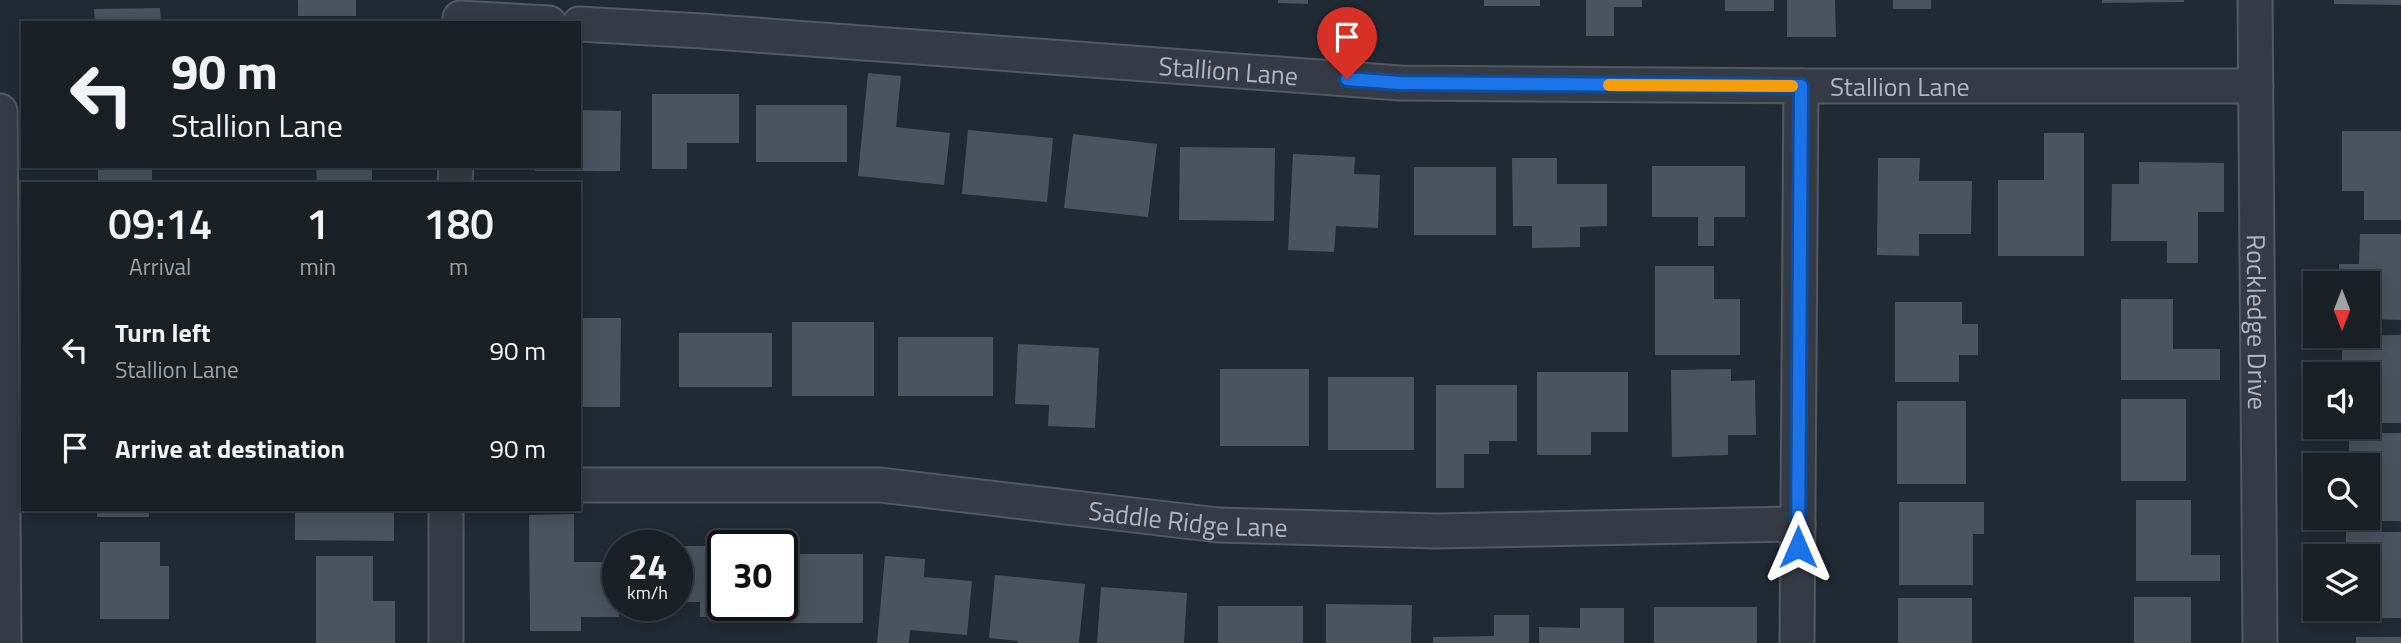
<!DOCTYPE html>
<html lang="en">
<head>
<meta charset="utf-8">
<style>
	:root { --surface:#182026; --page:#21282e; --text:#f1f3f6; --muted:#9fa3a7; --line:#363e43 }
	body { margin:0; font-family:"Titillium Web",sans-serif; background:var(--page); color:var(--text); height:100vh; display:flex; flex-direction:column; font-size:26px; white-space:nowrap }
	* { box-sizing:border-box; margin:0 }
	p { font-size:23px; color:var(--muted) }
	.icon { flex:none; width:38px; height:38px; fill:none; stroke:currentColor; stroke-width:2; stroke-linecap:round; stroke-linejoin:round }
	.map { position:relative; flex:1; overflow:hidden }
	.panel { position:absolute; left:21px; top:182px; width:560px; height:329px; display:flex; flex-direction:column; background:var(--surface); border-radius:0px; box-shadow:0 4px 18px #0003,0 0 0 2px var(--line) }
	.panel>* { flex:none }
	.hud { position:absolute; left:21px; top:21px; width:560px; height:147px; border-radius:0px; box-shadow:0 4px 18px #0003,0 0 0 2px var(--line); background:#182026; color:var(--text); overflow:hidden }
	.needle { width:46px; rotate:180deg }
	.controls { position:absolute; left:2303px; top:271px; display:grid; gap:14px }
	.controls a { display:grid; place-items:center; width:77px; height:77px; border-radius:0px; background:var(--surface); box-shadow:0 4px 18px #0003,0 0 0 2px var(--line); font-size:35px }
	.speed { position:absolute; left:602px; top:530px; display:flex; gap:14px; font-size:35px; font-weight:700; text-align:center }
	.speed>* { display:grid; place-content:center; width:91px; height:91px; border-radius:50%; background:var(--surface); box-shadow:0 4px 18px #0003,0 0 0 2px var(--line); line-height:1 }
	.speed small { font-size:18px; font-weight:400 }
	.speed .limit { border:4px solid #111; border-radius:10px; background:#fff; color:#111 }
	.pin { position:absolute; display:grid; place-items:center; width:60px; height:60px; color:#fff; margin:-72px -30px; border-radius:50% 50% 50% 0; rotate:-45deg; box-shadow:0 0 7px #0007 }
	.pin .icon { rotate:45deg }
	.me { position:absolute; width:77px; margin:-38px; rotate:0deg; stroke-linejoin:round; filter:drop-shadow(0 0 5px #0008) }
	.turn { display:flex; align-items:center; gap:24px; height:147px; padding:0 35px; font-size:32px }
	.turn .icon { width:91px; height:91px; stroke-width:2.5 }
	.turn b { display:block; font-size:49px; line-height:60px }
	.eta { display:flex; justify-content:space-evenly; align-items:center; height:119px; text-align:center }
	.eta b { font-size:42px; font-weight:600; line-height:49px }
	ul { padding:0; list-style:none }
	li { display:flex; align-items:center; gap:21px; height:98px; padding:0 35px }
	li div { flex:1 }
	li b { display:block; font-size:26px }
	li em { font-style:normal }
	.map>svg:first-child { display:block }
	.building { fill:#49545f }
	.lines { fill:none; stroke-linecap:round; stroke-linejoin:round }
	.minor-casing { stroke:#515962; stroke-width:37 }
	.minor { stroke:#343b44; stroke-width:33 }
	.route-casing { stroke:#114b97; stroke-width:18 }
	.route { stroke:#1a73e8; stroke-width:12 }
	.slow { stroke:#f59e0b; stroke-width:12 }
	.labels { text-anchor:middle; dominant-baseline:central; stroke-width:7; stroke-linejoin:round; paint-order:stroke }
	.street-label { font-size:26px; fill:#adb6c1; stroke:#192128 }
</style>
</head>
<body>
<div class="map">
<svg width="2401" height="643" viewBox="0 0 2401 643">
	<rect width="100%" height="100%" fill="#202a33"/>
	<g class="building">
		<rect x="298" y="0" width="58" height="16"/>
		<polygon points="1278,0 1308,0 1308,4 1278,3"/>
		<rect x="1484" y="0" width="56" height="6"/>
		<polygon points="1586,0 1642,0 1642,7 1614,7 1614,36 1586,36"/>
		<rect x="1725" y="0" width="49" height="11"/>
		<polygon points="1787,0 1835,0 1836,37 1787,37"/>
		<rect x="1893" y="0" width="38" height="9"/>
		<polygon points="2102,0 2184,0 2184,2 2102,3"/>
		<polygon points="2334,0 2401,0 2401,5 2334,4"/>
		<polygon points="160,8 161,23 95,23 94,9"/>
		<polygon points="868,73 901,76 896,127 950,133 944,185 858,176"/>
		<polygon points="652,94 739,94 739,143 687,143 687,169 652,169"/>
		<rect x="756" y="105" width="91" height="57"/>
		<polygon points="579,110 621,111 620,171 535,171 535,166 579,166"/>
		<polygon points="968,130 1053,138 1047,202 962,194"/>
		<polygon points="2342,131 2401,131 2401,220 2364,220 2364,191 2342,191"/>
		<polygon points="2044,133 2084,133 2084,256 1998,256 1998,180 2044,180"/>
		<polygon points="1073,134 1157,144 1148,217 1064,208"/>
		<polygon points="1180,147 1275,148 1274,221 1179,220"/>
		<polygon points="1293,154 1355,157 1354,174 1380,175 1378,228 1336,226 1334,252 1288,250"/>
		<polygon points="1512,158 1557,158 1557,184 1607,184 1607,226 1580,227 1580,247 1532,248 1532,226 1513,226"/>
		<polygon points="1878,158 1920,158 1919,181 1972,181 1971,234 1919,234 1919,256 1877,255"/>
		<polygon points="2139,162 2224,163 2224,212 2198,212 2198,263 2167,263 2167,241 2111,241 2112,184 2139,184"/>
		<rect x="98" y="166" width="54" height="18"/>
		<polygon points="316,166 372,166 372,184 317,184"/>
		<polygon points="1652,166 1745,166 1745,217 1714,217 1714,246 1698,246 1698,217 1652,217"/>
		<rect x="1414" y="167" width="82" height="68"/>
		<polygon points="2360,234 2401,234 2401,320 2368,319 2368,284 2339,284 2339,264 2359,264"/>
		<polygon points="1655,266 1714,266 1714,299 1740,299 1740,355 1655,355"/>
		<rect x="2309" y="292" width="6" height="27"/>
		<polygon points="2121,299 2173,299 2173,349 2220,349 2220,380 2121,380"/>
		<polygon points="1895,302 1962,302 1962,324 1978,324 1978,355 1959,355 1959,382 1895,382"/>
		<polygon points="579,318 621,318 620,407 579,407"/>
		<rect x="792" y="322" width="82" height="74"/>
		<rect x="679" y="333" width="93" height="54"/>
		<polygon points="2401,335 2401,423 2368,423 2368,374 2342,374 2342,336"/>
		<rect x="898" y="337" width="95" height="59"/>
		<polygon points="1018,344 1099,348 1095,428 1048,426 1049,405 1015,404"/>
		<rect x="1220" y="369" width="89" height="77"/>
		<polygon points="1731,369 1731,381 1755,380 1756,435 1728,435 1728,455 1672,457 1671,370"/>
		<polygon points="1537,372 1628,372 1628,432 1591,432 1591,455 1537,455"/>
		<rect x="1328" y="377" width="86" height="73"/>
		<polygon points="1436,385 1517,385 1517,441 1489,441 1489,454 1464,454 1464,488 1436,488"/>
		<rect x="2121" y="399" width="65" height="82"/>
		<rect x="1897" y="401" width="69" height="83"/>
		<polygon points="2349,433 2401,433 2401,521 2349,521 2349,518 2368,518 2368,466 2349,466"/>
		<polygon points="2136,500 2191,500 2191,555 2220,555 2220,581 2136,581"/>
		<polygon points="1899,502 1984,502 1984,534 1973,534 1973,585 1899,585"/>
		<rect x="97" y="509" width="52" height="8"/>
		<polygon points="295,509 394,509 394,541 295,540"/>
		<polygon points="574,514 574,562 618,562 619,617 581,617 581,631 530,631 529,515"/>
		<polygon points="2346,532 2401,532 2401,618 2346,618 2346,609 2368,609 2368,556 2346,556"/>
		<polygon points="100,542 160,542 160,566 169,566 169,619 100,619"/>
		<polygon points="677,546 723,546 723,606 737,606 737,617 700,617 700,602 677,602"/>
		<rect x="782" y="554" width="81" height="69"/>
		<polygon points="316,556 373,556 373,601 395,601 395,643 316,643"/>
		<polygon points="885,556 925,559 924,577 972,581 967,635 910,630 909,643 877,643"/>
		<polygon points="995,575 1085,584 1079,643 1017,643 1018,641 989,638"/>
		<polygon points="1101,587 1187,593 1184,643 1097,643"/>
		<rect x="2134" y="597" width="57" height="46"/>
		<rect x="1898" y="598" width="74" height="45"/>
		<polygon points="1326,604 1412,605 1411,643 1326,643"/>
		<rect x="1218" y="606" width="85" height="37"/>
		<rect x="1654" y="607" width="103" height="36"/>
		<polygon points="1580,608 1624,608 1624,643 1539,643 1539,627 1580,628"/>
		<polygon points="1494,615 1529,615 1529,643 1433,643 1433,637 1494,636"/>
		<rect x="2356" y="637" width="45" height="6"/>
	</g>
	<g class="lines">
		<defs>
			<g id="minor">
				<path id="s1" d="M2255 0 2260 643"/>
				<polyline points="460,18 549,23"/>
				<path id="s2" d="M579 24 702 31 1400 83 1801 86H2256"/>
				<polyline points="0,111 4,643"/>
				<polyline points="455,184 456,166"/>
				<path id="s3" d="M579 485H880L1218 525 1437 531 1798 524"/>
				<polyline points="446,509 446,643"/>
				<polyline points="1797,643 1801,86"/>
			</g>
		</defs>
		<use href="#minor" class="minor-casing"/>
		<use href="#minor" class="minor"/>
	</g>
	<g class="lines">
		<defs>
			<polyline id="route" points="1347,79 1400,83 1801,86 1798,547"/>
		</defs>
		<use href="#route" class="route-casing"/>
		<use href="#route" class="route"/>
		<polyline class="slow" points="1609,85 1792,86"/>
	</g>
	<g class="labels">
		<g class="street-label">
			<text stroke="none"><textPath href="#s2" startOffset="651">Stallion Lane</textPath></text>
			<text stroke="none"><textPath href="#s2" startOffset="1323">Stallion Lane</textPath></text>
			<text stroke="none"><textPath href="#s1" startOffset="322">Rockledge Drive</textPath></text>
			<text stroke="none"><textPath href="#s3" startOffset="611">Saddle Ridge Lane</textPath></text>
		</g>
	</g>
</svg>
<div class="controls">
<a><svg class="needle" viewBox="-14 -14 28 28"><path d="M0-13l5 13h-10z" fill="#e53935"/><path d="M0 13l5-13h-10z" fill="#9fa3a7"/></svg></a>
<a><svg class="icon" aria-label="sound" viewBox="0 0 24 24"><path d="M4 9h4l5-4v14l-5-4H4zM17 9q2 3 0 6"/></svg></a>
<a><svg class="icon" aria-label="search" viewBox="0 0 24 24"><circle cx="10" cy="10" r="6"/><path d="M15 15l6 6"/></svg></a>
<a><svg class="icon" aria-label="layers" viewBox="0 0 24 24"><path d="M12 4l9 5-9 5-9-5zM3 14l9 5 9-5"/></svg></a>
</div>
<div class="speed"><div>24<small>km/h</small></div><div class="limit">30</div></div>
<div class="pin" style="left:1347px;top:79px;background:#d93025"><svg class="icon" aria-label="arrive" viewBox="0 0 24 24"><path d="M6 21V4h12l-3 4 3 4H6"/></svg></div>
<svg class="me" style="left:1798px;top:547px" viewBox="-20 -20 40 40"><path d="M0-17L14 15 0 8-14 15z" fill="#1a73e8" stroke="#fff" stroke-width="4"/></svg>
<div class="hud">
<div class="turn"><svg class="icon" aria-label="left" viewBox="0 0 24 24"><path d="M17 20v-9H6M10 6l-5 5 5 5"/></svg><div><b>90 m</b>Stallion Lane</div></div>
</div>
<section class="panel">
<div class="eta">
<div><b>09:14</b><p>Arrival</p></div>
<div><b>1</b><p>min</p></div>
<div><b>180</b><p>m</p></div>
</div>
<ul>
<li><svg class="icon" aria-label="left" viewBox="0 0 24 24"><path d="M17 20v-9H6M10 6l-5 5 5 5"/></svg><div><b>Turn left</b><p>Stallion Lane</p></div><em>90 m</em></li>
<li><svg class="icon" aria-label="arrive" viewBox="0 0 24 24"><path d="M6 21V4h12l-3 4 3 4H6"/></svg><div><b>Arrive at destination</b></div><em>90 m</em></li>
</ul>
</section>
</div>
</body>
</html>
